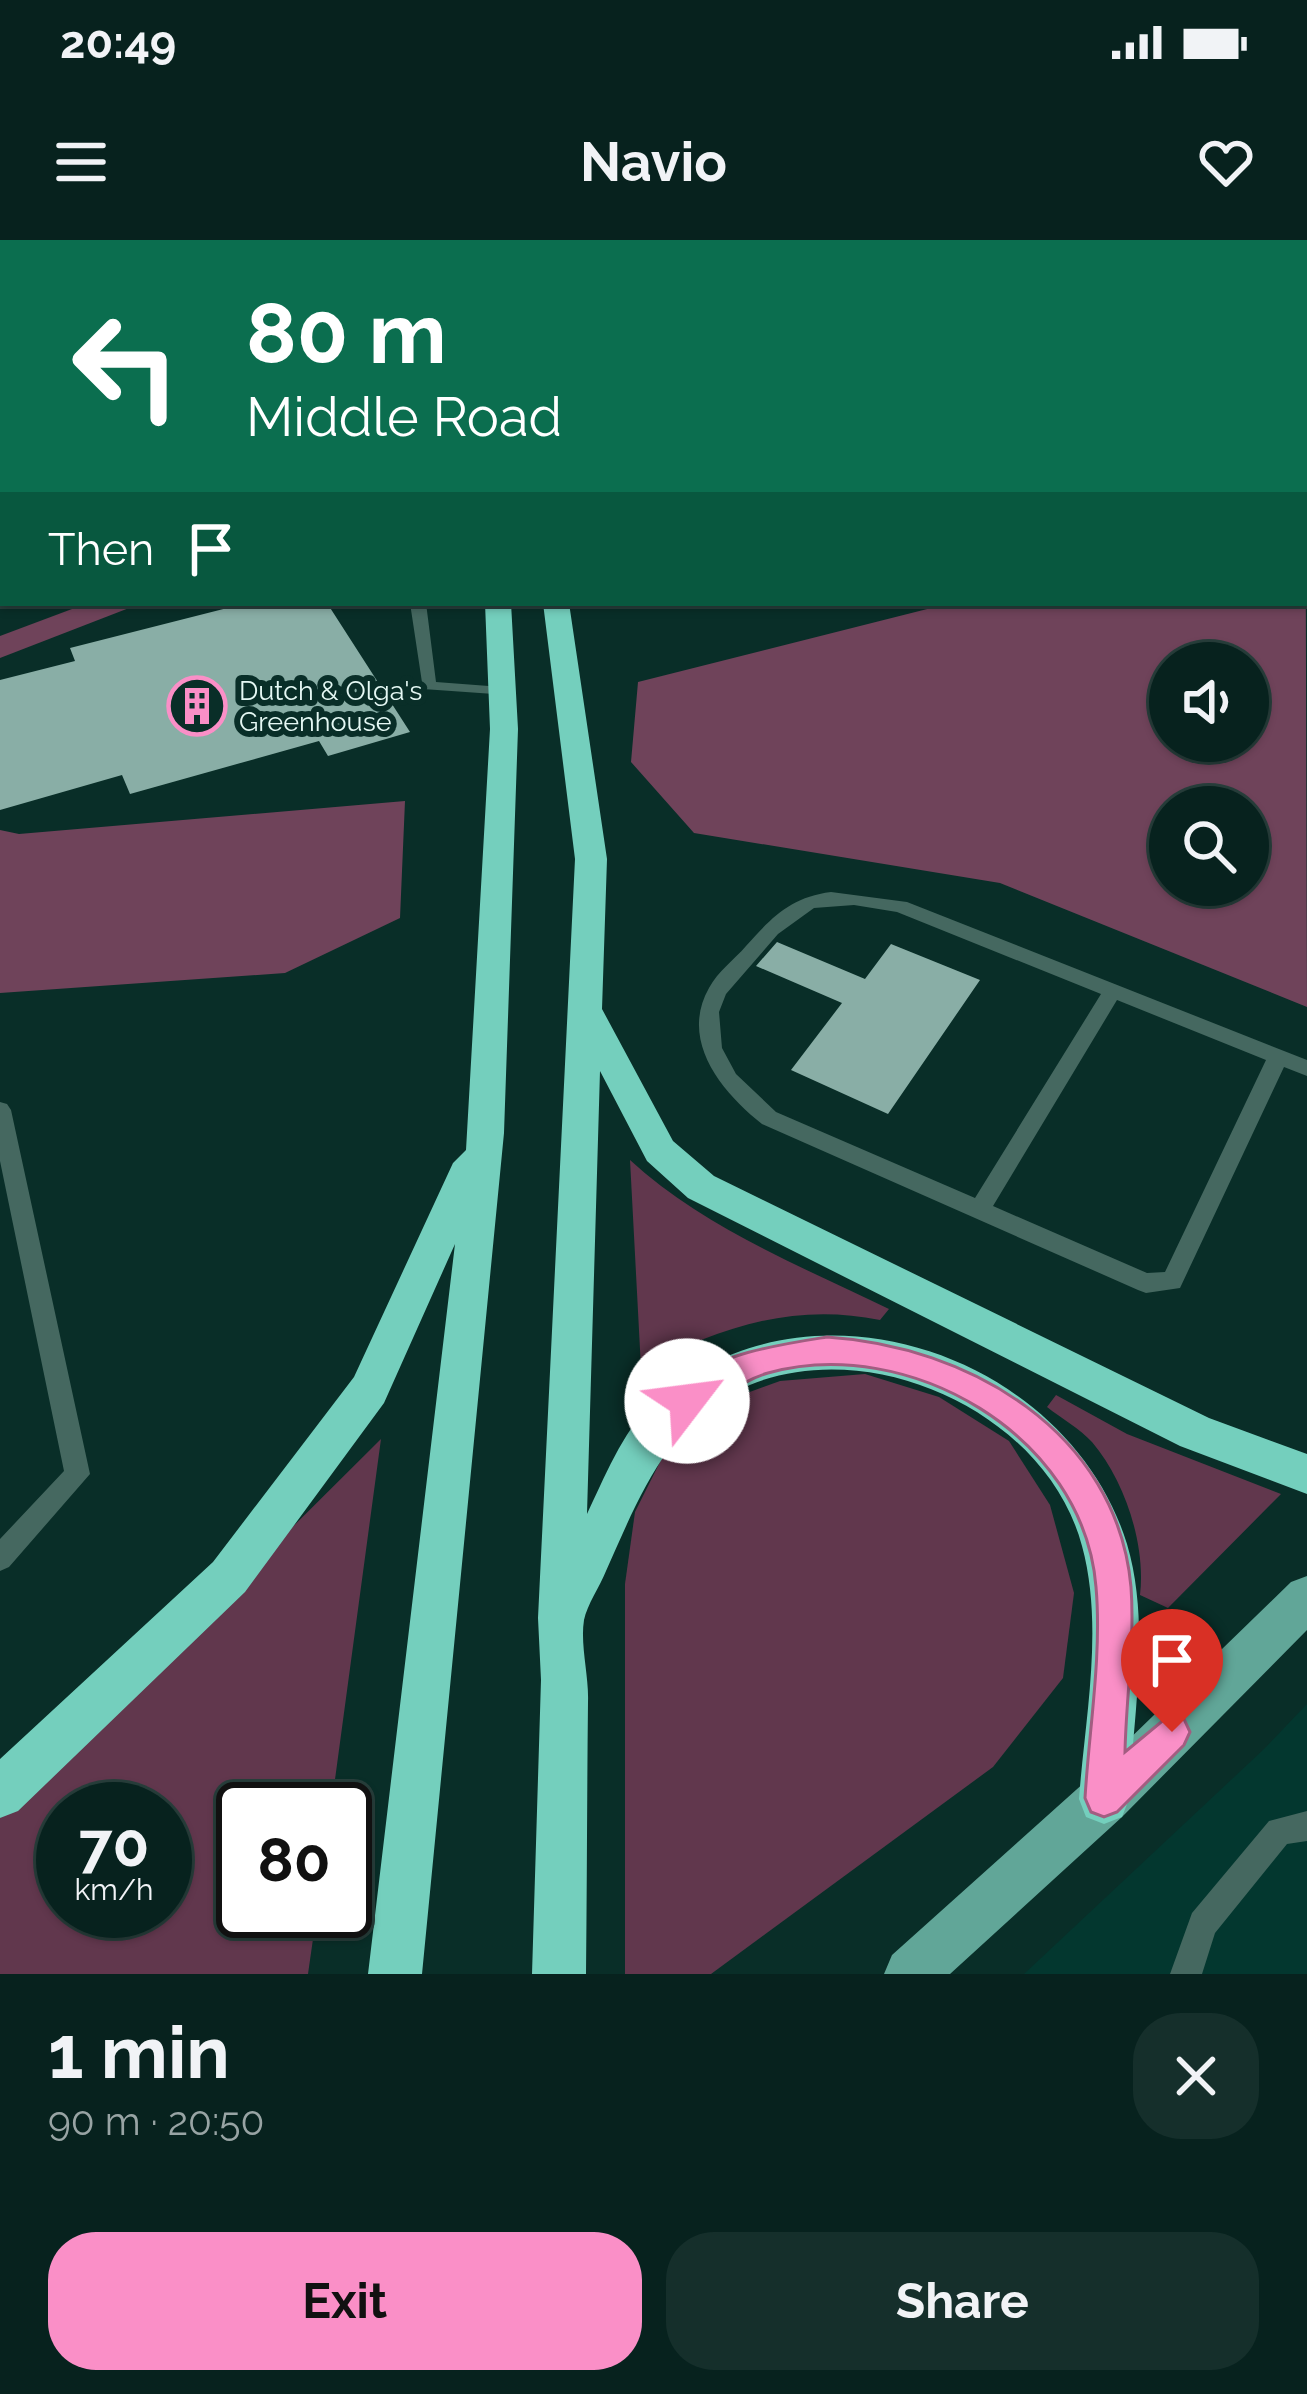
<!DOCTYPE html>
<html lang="en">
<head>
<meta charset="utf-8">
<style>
	:root { --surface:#07221e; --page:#152f2b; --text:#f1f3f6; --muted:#98a4a4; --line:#283f3c; --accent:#fa8fc7 }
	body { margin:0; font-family:Raleway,sans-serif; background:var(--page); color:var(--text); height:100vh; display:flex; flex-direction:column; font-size:45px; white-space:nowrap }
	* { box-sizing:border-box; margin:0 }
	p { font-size:39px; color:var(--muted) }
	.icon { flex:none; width:66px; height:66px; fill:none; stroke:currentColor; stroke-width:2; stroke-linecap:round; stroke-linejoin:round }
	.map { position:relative; height:1734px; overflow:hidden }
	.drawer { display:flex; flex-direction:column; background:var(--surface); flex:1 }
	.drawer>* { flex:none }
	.top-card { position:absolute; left:0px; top:0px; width:1308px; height:366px; box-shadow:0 3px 9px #0004,0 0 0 3px var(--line); background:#0b6e4f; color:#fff; overflow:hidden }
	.tools { position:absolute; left:1149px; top:402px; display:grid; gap:24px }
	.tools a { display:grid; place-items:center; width:120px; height:120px; border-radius:50%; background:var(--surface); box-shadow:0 3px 9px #0004,0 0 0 3px var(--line); font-size:60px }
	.speed { position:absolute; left:36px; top:1542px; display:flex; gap:24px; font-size:60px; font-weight:700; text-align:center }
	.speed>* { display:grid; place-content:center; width:156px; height:156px; border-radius:50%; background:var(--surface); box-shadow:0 3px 9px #0004,0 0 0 3px var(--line); line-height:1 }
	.speed small { font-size:30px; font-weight:400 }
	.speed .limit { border:6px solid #111; border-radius:18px; background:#fff; color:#111 }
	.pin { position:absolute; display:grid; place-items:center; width:102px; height:102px; color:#fff; margin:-123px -51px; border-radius:50% 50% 50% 0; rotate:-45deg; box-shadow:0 0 12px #0007 }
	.pin .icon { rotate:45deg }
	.me { position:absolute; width:132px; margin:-66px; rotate:60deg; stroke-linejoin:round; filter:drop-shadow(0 0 9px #0008) }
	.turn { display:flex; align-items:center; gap:42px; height:252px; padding:0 48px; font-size:54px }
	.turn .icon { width:156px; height:156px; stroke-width:2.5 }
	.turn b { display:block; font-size:84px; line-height:102px }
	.then { display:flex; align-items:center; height:114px; padding:0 48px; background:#0003; gap:24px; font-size:45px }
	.round { display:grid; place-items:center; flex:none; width:126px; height:126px; border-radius:48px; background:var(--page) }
	.head { display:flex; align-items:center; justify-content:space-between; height:204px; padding:0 48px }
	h1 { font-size:72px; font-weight:700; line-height:90px }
	.cta { display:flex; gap:24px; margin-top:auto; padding:24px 48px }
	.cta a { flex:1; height:138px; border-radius:48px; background:var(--accent); color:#111; font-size:48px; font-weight:700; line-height:138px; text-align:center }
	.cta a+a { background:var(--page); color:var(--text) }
	.status { display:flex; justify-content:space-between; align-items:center; height:84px; padding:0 60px; background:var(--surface); direction:ltr }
	.status svg { height:33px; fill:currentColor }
	header { display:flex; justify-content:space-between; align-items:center; height:156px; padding:0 48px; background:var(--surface); font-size:54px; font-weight:700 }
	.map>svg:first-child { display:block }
	.built { fill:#03372f }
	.green { fill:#61374d; fill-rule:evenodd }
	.forest { fill:#6f435a; fill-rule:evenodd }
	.building { fill:#89aea6 }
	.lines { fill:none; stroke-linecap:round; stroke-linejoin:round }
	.lane { fill:#456860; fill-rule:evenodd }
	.primary { fill:#61a698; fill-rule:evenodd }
	.highway { fill:#74cfbd; fill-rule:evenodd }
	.route { fill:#fa8fc7; stroke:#a25d81; stroke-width:3 }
	.labels { text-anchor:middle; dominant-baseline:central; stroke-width:12; stroke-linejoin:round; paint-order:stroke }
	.far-poi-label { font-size:27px; fill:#e5f8f4; stroke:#092e28; text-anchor:start }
</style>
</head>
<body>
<div class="status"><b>20:49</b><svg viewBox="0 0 49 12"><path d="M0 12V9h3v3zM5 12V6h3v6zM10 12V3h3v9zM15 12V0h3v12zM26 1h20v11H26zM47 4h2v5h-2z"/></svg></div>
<header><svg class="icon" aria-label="menu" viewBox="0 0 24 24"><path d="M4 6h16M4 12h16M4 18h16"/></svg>Navio<svg class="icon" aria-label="heart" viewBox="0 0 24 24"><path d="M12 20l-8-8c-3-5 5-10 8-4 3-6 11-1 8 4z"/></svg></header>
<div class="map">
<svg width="1307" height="1734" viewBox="0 0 1307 1734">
	<rect width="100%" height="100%" fill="#092e28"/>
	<polygon class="built" points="1307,1464 1307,1734 1024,1734 1264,1509"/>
	<g class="green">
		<path d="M630 920C703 987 800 1026 889 1069L880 1080C792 1062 719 1088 641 1128Z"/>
		<polygon points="865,1134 939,1157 1009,1201 1050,1265 1074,1353 1063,1438 993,1527 711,1734 625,1734 625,1344 635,1272 665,1212 714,1165 780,1141"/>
		<path d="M1056 1155 1127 1194 1281 1254 1168 1368 1140 1355C1146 1305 1125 1241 1092 1202 1080 1189 1061 1178 1047 1167Z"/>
		<path d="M381 1199 331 1569H243V1671H317L308 1734H0V1578ZM63 1569H165V1671H63Z"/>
	</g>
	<g class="forest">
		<path d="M1305 89 1307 767 1000 643 694 593 631 522 638 442 951 363H1305ZM1248 423V501H1170V423ZM1170 567H1248V645H1170Z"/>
		<polygon points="88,363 142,363 0,418 0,396"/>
		<polygon points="405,561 400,678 285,733 0,753 0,590 19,594"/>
	</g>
	<g class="building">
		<polygon points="247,363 327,363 410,492 328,516 319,501 130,554 122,535 0,570 0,440 75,421 70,408"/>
		<polygon points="777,702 865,739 891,704 980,740 888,874 791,830 842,763 756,726"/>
	</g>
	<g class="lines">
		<g class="lane">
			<polygon points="598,0 608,0 609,3 597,3"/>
			<polygon points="410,363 426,363 436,442 502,447 510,452 508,455 423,449"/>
			<path d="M831 652 907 662 1307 820V836L1284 827 1180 1048 1146 1053 1138 1050 762 884C722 852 679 801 709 748 718 731 734 720 746 706 772 677 791 657 831 652ZM854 665 897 672 1101 754 975 958 776 872 736 834 722 808 719 772 726 754 778 694 814 668ZM1117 760 1266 820 1165 1032 1147 1033 993 966Z"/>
			<polygon points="0,862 7,864 11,870 90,1234 9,1327 0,1331 0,1299 64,1231 0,921"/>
			<polygon points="1307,1571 1307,1601 1287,1604 1215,1693 1202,1734 1170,1734 1192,1673 1269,1581"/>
		</g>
		<polygon class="primary" points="1307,1336 1307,1390 1122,1577 950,1734 884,1734 892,1715 1086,1541 1291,1342"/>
		<g class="highway">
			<polygon points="459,0 477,0 478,3 460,3"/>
			<rect x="499" y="0" width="18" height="3"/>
			<polygon points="485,363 511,363 518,489 504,893 422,1734 368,1734 455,1004 384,1163 245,1352 18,1571 0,1578 0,1519 213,1322 354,1137 453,923 466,910 490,489"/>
			<path d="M543 363H569L607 619 602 769 673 901 714 936 1209 1178 1307 1214V1254L1180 1206 688 958 647 921 600 831 587 1274C604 1239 622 1192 652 1164 805 1024 1068 1113 1127 1304 1151 1385 1133 1477 1129 1559L1122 1577 1104 1584 1086 1577 1079 1559C1085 1477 1104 1387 1082 1306 1046 1170 862 1088 736 1151 665 1187 637 1262 606 1331 600 1346 587 1365 584 1380 580 1405 589 1436 588 1462 587 1553 587 1643 586 1734H532L541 1440 538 1378 575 619Z"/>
		</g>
	</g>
	<path class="route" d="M827 1097C968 1106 1117 1191 1131 1347 1135 1401 1126 1459 1125 1512L1172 1473 1184 1479 1190 1492 1184 1505 1117 1572 1104 1577 1091 1572 1085 1558C1089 1490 1102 1415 1096 1347 1084 1195 908 1094 768 1133 737 1142 715 1165 687 1175L676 1171 671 1161C692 1116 783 1104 827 1097Z"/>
	<defs>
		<symbol id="building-ring" viewBox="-11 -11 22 22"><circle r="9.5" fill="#092e28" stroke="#fa8fc7" stroke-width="1.5"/><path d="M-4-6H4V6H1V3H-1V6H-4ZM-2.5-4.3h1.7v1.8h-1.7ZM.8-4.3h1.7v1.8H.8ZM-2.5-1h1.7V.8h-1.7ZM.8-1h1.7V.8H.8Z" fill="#fa8fc7"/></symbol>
	</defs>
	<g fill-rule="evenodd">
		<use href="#building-ring" x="164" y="433" width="66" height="66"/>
	</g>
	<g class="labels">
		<g class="far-poi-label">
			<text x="239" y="450">Dutch &amp; Olga's<tspan x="239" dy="31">Greenhouse</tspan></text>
		</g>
	</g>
</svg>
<div class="tools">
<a><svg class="icon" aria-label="sound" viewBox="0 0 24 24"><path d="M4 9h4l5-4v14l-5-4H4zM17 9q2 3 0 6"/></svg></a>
<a><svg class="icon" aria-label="search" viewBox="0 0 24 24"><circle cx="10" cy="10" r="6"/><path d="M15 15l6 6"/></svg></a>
</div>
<div class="speed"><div>70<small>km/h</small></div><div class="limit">80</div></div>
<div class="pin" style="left:1172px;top:1492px;background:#d93025"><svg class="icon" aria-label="arrive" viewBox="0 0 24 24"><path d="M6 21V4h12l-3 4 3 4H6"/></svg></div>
<svg class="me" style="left:687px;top:1161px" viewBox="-20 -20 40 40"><circle r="19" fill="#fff"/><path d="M0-13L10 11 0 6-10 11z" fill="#fa8fc7"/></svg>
<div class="top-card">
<div class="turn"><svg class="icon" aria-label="left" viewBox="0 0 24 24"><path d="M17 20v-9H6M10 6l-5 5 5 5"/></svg><div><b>80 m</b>Middle Road</div></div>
<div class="then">Then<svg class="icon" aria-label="arrive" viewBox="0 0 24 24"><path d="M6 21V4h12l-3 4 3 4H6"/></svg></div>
</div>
</div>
<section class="drawer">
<div class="head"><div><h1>1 min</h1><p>90 m · 20:50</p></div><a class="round"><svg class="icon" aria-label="close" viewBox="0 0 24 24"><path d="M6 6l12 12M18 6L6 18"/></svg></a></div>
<div class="cta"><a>Exit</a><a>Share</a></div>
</section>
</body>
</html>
